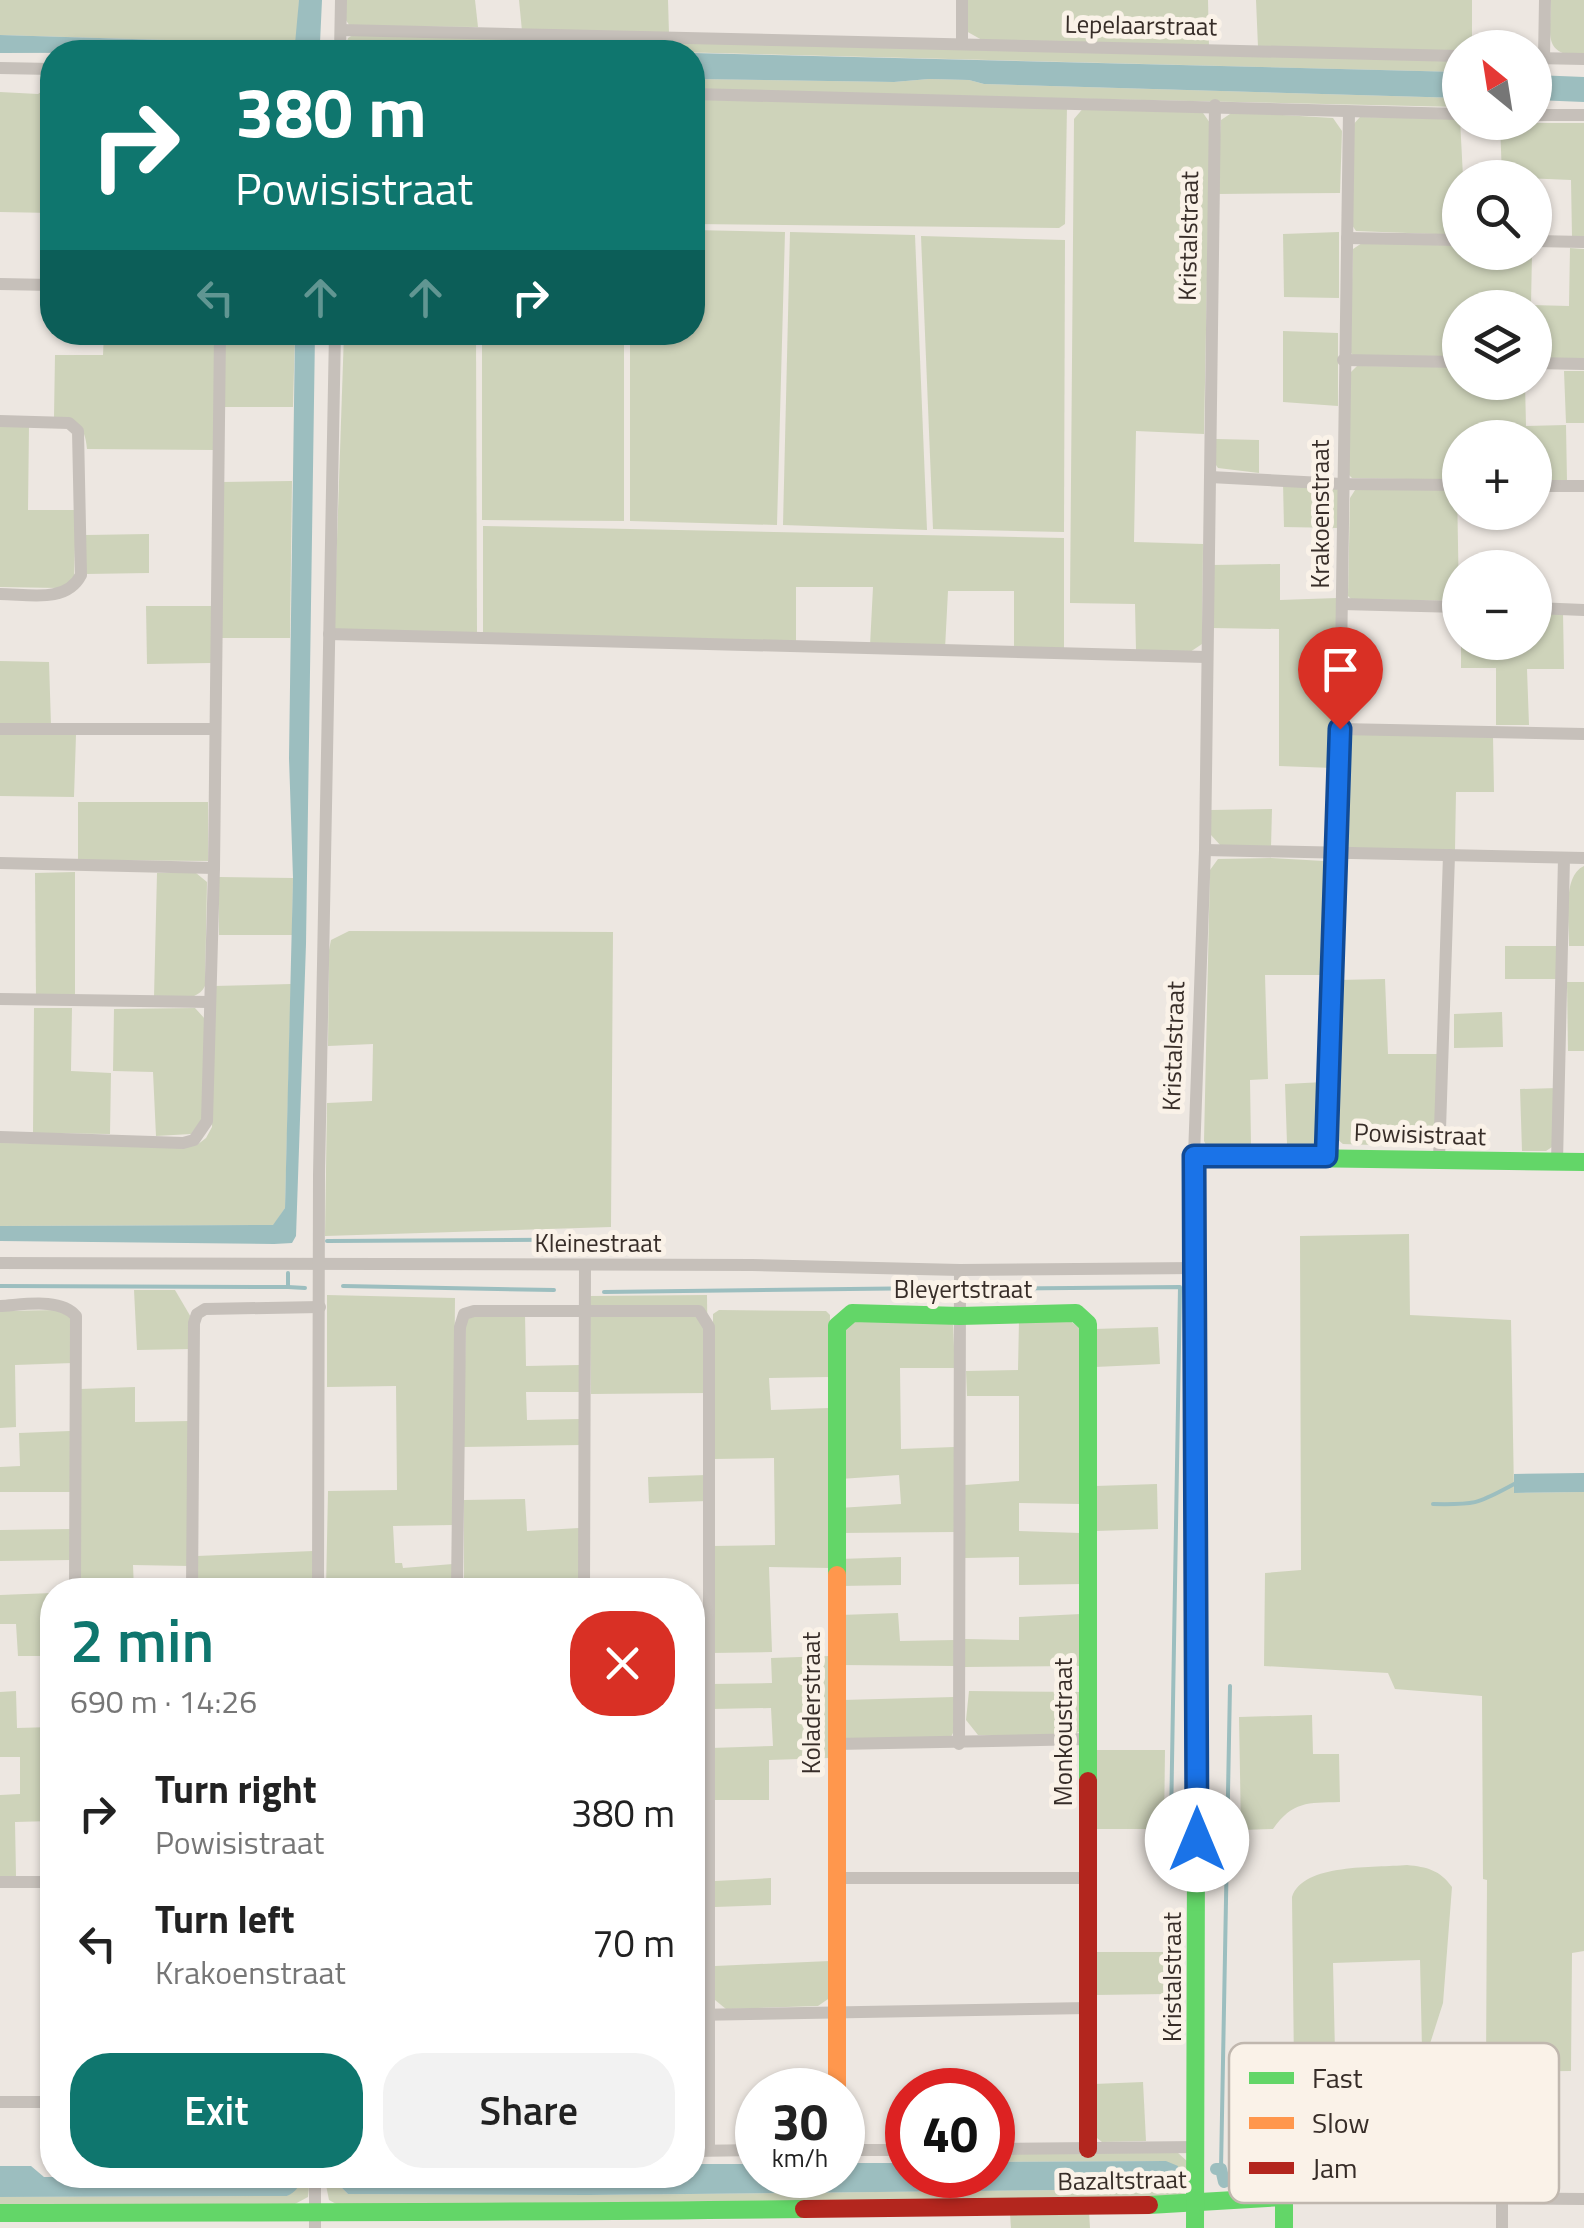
<!DOCTYPE html>
<html lang="en">
<head>
<meta charset="utf-8">
<style>
	:root { --surface:#fff; --page:#f2f2f2; --text:#222; --muted:#767676; --accent:#0f766e }
	body { margin:0; font-family:"Titillium Web",sans-serif; background:var(--page); color:var(--text); height:100vh; display:flex; flex-direction:column; font-size:38px; white-space:nowrap }
	* { box-sizing:border-box; margin:0 }
	p { font-size:32px; color:var(--muted) }
	.icon { flex:none; width:55px; height:55px; fill:none; stroke:currentColor; stroke-width:2; stroke-linecap:round; stroke-linejoin:round }
	.map { position:relative; flex:1; overflow:hidden }
	.drawer { position:absolute; left:40px; top:1578px; width:665px; height:610px; display:flex; flex-direction:column; background:var(--surface); border-radius:40px; box-shadow:0 2px 8px #0004 }
	.drawer>* { flex:none }
	.banner { position:absolute; left:40px; top:40px; width:665px; height:305px; border-radius:40px; box-shadow:0 2px 8px #0004; background:#0f766e; color:#fff; overflow:hidden }
	.needle { width:65px; rotate:330deg }
	.controls { position:absolute; left:1442px; top:30px; display:grid; gap:20px }
	.controls a { display:grid; place-items:center; width:110px; height:110px; border-radius:50%; background:var(--surface); box-shadow:0 2px 8px #0004; font-size:50px }
	.speed { position:absolute; left:735px; top:2068px; display:flex; gap:20px; font-size:50px; font-weight:700; text-align:center }
	.speed>* { display:grid; place-content:center; width:130px; height:130px; border-radius:50%; background:var(--surface); box-shadow:0 2px 8px #0004; line-height:1 }
	.speed small { font-size:25px; font-weight:400 }
	.speed .limit { border:15px solid #d22; background:#fff; color:#111 }
	.pin { position:absolute; display:grid; place-items:center; width:85px; height:85px; color:#fff; margin:-102px -42px; border-radius:50% 50% 50% 0; rotate:-45deg; box-shadow:0 0 10px #0007 }
	.pin .icon { rotate:45deg }
	.me { position:absolute; width:110px; margin:-55px; rotate:0deg; stroke-linejoin:round; filter:drop-shadow(0 0 8px #0008) }
	.turn { display:flex; align-items:center; gap:35px; height:210px; padding:0 30px; font-size:45px }
	.turn .icon { width:130px; height:130px; stroke-width:2.5 }
	.turn b { display:block; font-size:70px; line-height:85px }
	.lanes { display:flex; align-items:center; height:95px; padding:0 30px; background:#0003; justify-content:center; gap:50px; direction:ltr }
	.lanes .off { opacity:.35 }
	.round { display:grid; place-items:center; flex:none; width:105px; height:105px; border-radius:40px; background:var(--page) }
	.summary { display:flex; align-items:center; justify-content:space-between; height:170px; padding:0 30px }
	h1 { font-size:60px; font-weight:600; line-height:75px; color:var(--accent) }
	.action { display:flex; gap:20px; margin-top:auto; padding:20px 30px }
	.action a { flex:1; height:115px; border-radius:40px; background:var(--accent); color:#fff; font-size:40px; font-weight:600; line-height:115px; text-align:center }
	.action a+a { background:var(--page); color:var(--text) }
	ul { padding:0; list-style:none }
	li { display:flex; align-items:center; gap:30px; height:130px; padding:0 30px }
	li div { flex:1 }
	li b { display:block; font-size:38px }
	li em { font-style:normal }
	.map>svg:first-child { display:block }
	.green { fill:#ced3ba; fill-rule:evenodd }
	.water { fill:#9cbebf }
	.lines { fill:none; stroke-linecap:round; stroke-linejoin:round }
	.stream { stroke:#9cbebf; stroke-width:4 }
	.canal { stroke:#9cbebf; stroke-width:12 }
	.street { stroke:#c6c0ba; stroke-width:12 }
	.fast { stroke:#63d668; stroke-width:18 }
	.slow { stroke:#ff974d; stroke-width:18 }
	.jam { stroke:#b3261e; stroke-width:18 }
	.route-casing { stroke:#114b97; stroke-width:25 }
	.route { stroke:#1a73e8; stroke-width:18 }
	.labels { text-anchor:middle; dominant-baseline:central; stroke-width:10; stroke-linejoin:round; paint-order:stroke }
	.street-label { font-size:25px; fill:#372d28; stroke:#faf2e8 }
	.key { fill:#faf2e8; stroke:#c0b7ae; stroke-width:2.5 }
	.key-label { font-size:28px; fill:#372d28 }
</style>
</head>
<body>
<div class="map">
<svg width="1584" height="2228" viewBox="0 0 1584 2228">
	<rect width="100%" height="100%" fill="#ede7e1"/>
	<g class="green">
		<polygon points="0,0 299,0 298,41 295,44 0,35"/>
		<polygon points="346,0 475,0 478,27 350,26 345,19"/>
		<polygon points="519,0 668,0 669,34 522,31"/>
		<polygon points="966,0 1208,0 1209,47 982,40 966,31"/>
		<polygon points="1256,0 1472,0 1472,47 1460,48 1460,53 1258,47"/>
		<path d="M1551 0H1584V56C1541 56 1551 34 1551 0Z"/>
		<polygon points="353,35 1460,60 1460,72 593,50 393,47 345,52 348,38"/>
		<polygon points="693,79 894,82 929,79 969,80 984,84 1460,98 1460,107 693,90"/>
		<polygon points="43,91 52,92 52,213 0,212 0,92 38,94"/>
		<polygon points="693,97 1067,106 1065,224 1059,228 693,224"/>
		<polygon points="1085,106 1201,110 1210,123 1204,434 1136,431 1134,542 1203,544 1202,644 1190,652 1136,650 1135,604 1070,603 1074,119"/>
		<polygon points="1233,112 1333,118 1342,131 1340,193 1216,194 1221,120"/>
		<polygon points="1360,117 1460,119 1463,177 1460,178 1460,235 1356,231 1352,225 1352,126"/>
		<polygon points="1500,123 1584,123 1584,237 1572,237 1571,180 1502,177"/>
		<polygon points="693,230 785,232 777,525 630,521 630,333 692,332"/>
		<polygon points="790,232 915,235 927,530 783,525"/>
		<polygon points="1339,232 1339,298 1284,297 1283,234"/>
		<polygon points="921,236 1065,240 1064,532 933,529"/>
		<polygon points="1362,243 1460,245 1460,252 1532,253 1531,305 1569,306 1570,248 1584,249 1584,358 1535,358 1535,308 1460,308 1460,357 1354,356 1350,352 1353,249"/>
		<polygon points="1283,331 1338,333 1338,406 1283,402"/>
		<path d="M104 333H216L214 450 87 449C85 426 77 418 54 417L55 355H103Z"/>
		<polygon points="224,333 295,333 293,407 223,407"/>
		<polygon points="344,333 476,333 477,635 334,629"/>
		<polygon points="482,333 624,333 624,521 482,520"/>
		<polygon points="1357,366 1460,367 1460,382 1525,383 1526,426 1566,425 1567,482 1535,481 1535,438 1460,438 1460,480 1352,478 1348,474 1349,374"/>
		<polygon points="1564,371 1584,371 1584,423 1566,423"/>
		<polygon points="0,424 29,425 28,510 76,510 74,580 59,588 0,587"/>
		<polygon points="1216,439 1259,440 1259,473 1218,468 1214,462"/>
		<polygon points="292,481 290,638 220,638 223,482"/>
		<polygon points="1283,483 1333,486 1338,490 1338,528 1284,527"/>
		<polygon points="1357,487 1457,488 1459,601 1351,599 1348,596 1350,498"/>
		<polygon points="483,526 1064,538 1064,651 1014,650 1014,591 948,591 945,649 870,646 873,587 796,587 796,644 483,635"/>
		<polygon points="149,534 149,573 86,574 86,535"/>
		<polygon points="1280,564 1280,600 1337,598 1333,768 1279,766 1279,629 1212,628 1212,565"/>
		<polygon points="146,606 211,606 211,663 147,664"/>
		<polygon points="1535,613 1563,613 1564,669 1527,669 1529,725 1496,725 1496,668 1461,668 1461,643 1535,642"/>
		<polygon points="0,661 49,662 51,725 0,723"/>
		<polygon points="0,733 76,735 74,797 0,796"/>
		<polygon points="1348,734 1493,736 1494,792 1456,792 1455,850 1350,849 1345,845 1344,740"/>
		<polygon points="78,802 208,802 208,861 78,860"/>
		<polygon points="1272,809 1271,847 1222,847 1211,835 1211,810"/>
		<polygon points="1271,858 1324,861 1330,866 1326,975 1265,975 1268,1079 1250,1080 1251,1145 1207,1147 1204,1141 1210,870 1218,859"/>
		<path d="M1584 866V946H1569C1570 924 1561 876 1584 866Z"/>
		<polygon points="75,872 75,998 36,998 35,873"/>
		<path d="M157 873H196L207 882 205 986C196 1004 171 997 154 997Z"/>
		<polygon points="219,877 293,878 292,935 219,935"/>
		<polygon points="349,931 613,932 611,1227 325,1236 327,1103 372,1101 373,1044 328,1046 329,950 331,940"/>
		<rect x="1505" y="946" width="53" height="33"/>
		<polygon points="1385,979 1388,1054 1442,1054 1438,1144 1432,1147 1343,1144 1337,1139 1337,980"/>
		<polygon points="1584,982 1584,1051 1568,1051 1567,982"/>
		<polygon points="291,984 285,1208 274,1225 0,1226 0,1143 197,1145 206,1138 212,1127 214,986"/>
		<polygon points="34,1008 72,1008 71,1071 111,1073 110,1134 33,1133"/>
		<polygon points="195,1008 205,1019 203,1118 191,1134 156,1136 153,1072 113,1071 114,1009"/>
		<polygon points="1502,1012 1503,1047 1454,1048 1454,1014"/>
		<path d="M1324 1082C1324 1103 1329 1129 1314 1144H1287L1285 1084Z"/>
		<polygon points="1557,1088 1552,1147 1546,1151 1522,1151 1520,1089"/>
		<polygon points="1409,1234 1410,1315 1511,1320 1514,1493 1584,1492 1584,1951 1572,1953 1571,2071 1486,2072 1487,1880 1483,1879 1482,1696 1395,1689 1388,1673 1264,1666 1265,1573 1301,1570 1300,1236"/>
		<polygon points="134,1290 175,1290 192,1319 191,1349 137,1350"/>
		<polygon points="327,1295 455,1298 453,1525 393,1526 395,1563 402,1563 403,1568 453,1564 453,1590 326,1590 328,1491 397,1490 396,1386 327,1387"/>
		<polygon points="707,1295 708,1393 591,1394 590,1296"/>
		<polygon points="60,1310 70,1317 73,1363 15,1365 16,1427 0,1428 0,1311"/>
		<polygon points="719,1310 826,1311 830,1315 829,1377 769,1378 771,1410 829,1408 830,1568 769,1567 772,1652 711,1653 713,1546 775,1545 774,1458 713,1459 713,1314"/>
		<polygon points="525,1314 526,1366 579,1365 580,1392 526,1392 527,1420 581,1419 580,1445 463,1447 466,1320 472,1315"/>
		<polygon points="854,1320 945,1321 953,1325 955,1368 900,1368 901,1449 954,1447 955,1532 838,1533 839,1508 901,1504 899,1475 840,1479 843,1323"/>
		<polygon points="1019,1320 1069,1320 1082,1330 1081,1504 1019,1503 1019,1531 1080,1533 1082,1584 1019,1585 1019,1557 965,1558 965,1485 1019,1481 1019,1396 967,1396 966,1371 1018,1370"/>
		<polygon points="1158,1327 1160,1364 1095,1367 1094,1329"/>
		<polygon points="135,1387 135,1422 189,1421 190,1566 133,1565 134,1590 79,1590 80,1389"/>
		<polygon points="70,1431 71,1492 0,1492 0,1467 20,1466 19,1433"/>
		<polygon points="706,1475 707,1501 649,1503 648,1477"/>
		<polygon points="1157,1484 1158,1529 1096,1531 1095,1486"/>
		<polygon points="525,1499 527,1531 579,1528 580,1580 464,1580 464,1500"/>
		<polygon points="71,1529 71,1560 0,1561 0,1530"/>
		<polygon points="313,1551 313,1590 197,1590 197,1556"/>
		<polygon points="901,1557 901,1585 840,1586 839,1559"/>
		<polygon points="52,1593 52,1656 18,1656 16,1624 0,1624 0,1595"/>
		<polygon points="898,1613 900,1641 955,1640 955,1666 840,1665 840,1615"/>
		<polygon points="1081,1614 1081,1666 964,1667 965,1639 1019,1640 1019,1617"/>
		<polygon points="829,1656 829,1758 769,1760 769,1800 712,1800 711,1748 773,1746 771,1708 712,1709 711,1684 772,1683 771,1658"/>
		<polygon points="16,1691 17,1728 52,1727 52,1821 15,1822 16,1876 0,1876 0,1795 20,1794 20,1757 0,1757 0,1692"/>
		<polygon points="969,1691 1083,1692 1083,1726 1079,1732 1069,1735 978,1735 966,1720"/>
		<polygon points="954,1697 954,1731 950,1739 843,1738 842,1700"/>
		<path d="M1312 1715 1313 1754H1339L1340 1802C1307 1803 1293 1801 1273 1829L1241 1830 1239 1717Z"/>
		<polygon points="1095,1750 1165,1750 1164,1829 1094,1829"/>
		<path d="M1407 1865C1427 1867 1440 1870 1452 1887L1443 2003 1428 2050 1409 2058 1294 2067 1292 1897C1303 1863 1375 1868 1407 1865ZM1420 1960 1422 2050 1335 2053 1333 1963Z"/>
		<polygon points="771,1878 771,1905 715,1907 715,1881"/>
		<polygon points="1095,1952 1168,1952 1167,1994 1095,1995"/>
		<polygon points="830,1961 831,1997 818,2006 726,2009 715,2000 715,1966"/>
		<polygon points="1143,2082 1146,2141 1102,2142 1097,2138 1094,2084"/>
		<polygon points="1177,2152 1188,2162 1188,2189 1182,2197 589,2206 338,2205 329,2200 324,2175 339,2175 339,2185 348,2194 588,2195 1164,2189 1175,2185 1166,2161 993,2162 993,2154"/>
		<polygon points="299,2175 310,2175 308,2197 293,2205 0,2206 0,2197 287,2196 299,2183"/>
		<polygon points="1089,2212 1090,2228 1011,2228 1010,2214"/>
	</g>
	<g class="water">
		<polygon points="299,0 322,0 320,43 324,52 0,53 0,35 295,44"/>
		<polygon points="693,53 1460,72 1460,98 984,84 969,80 929,79 894,82 693,79"/>
		<polygon points="1535,75 1584,77 1584,102 1535,100"/>
		<polygon points="295,333 315,333 306,944 296,1236 292,1243 274,1244 0,1241 0,1226 273,1225 285,1208 293,878 289,758"/>
		<polygon points="1584,1473 1584,1492 1514,1493 1514,1474"/>
		<polygon points="1166,2161 1178,2166 1175,2185 1164,2189 588,2195 348,2194 339,2185 339,2175 692,2175 693,2164 757,2164 758,2175 842,2175 843,2163 907,2163 908,2175 992,2175 993,2162"/>
		<path d="M0 2166H31L44 2177 299 2175C300 2187 297 2191 287 2196L0 2197Z"/>
	</g>
	<g class="lines">
		<g class="stream">
			<polyline points="327,1241 659,1239"/>
			<polyline points="0,1286 288,1287 288,1273"/>
			<polyline points="343,1286 554,1290"/>
			<polyline points="288,1287 305,1288"/>
			<polyline points="974,1289 1180,1287 1170,1882"/>
			<polyline points="604,1292 937,1288"/>
			<path d="M1433 1504C1480 1505 1478 1503 1518 1482"/>
			<polyline points="1221,2169 1230,1686"/>
		</g>
		<polyline class="canal" points="1216,2169 1221,2169 1224,2182"/>
		<g class="street">
			<polyline points="341,30 1460,56"/>
			<polyline points="962,43 962,0"/>
			<polyline points="340,52 341,0"/>
			<polyline points="1535,58 1584,59"/>
			<polyline points="1544,58 1545,0"/>
			<polyline points="0,68 52,69"/>
			<polyline points="692,94 1460,114"/>
			<polyline points="1535,115 1584,115"/>
			<polyline points="1347,238 1460,240"/>
			<polyline points="1535,241 1584,242"/>
			<polyline points="0,284 52,285"/>
			<polyline points="1343,360 1460,362"/>
			<polyline points="1535,363 1584,364"/>
			<path d="M0 421 69 423 78 431 81 575C66 604 28 594 0 594"/>
			<polyline points="1210,477 1342,484 1460,485"/>
			<polyline points="1535,486 1584,486"/>
			<polyline points="1342,604 1460,607"/>
			<polyline points="1535,608 1584,610"/>
			<polyline points="329,634 1206,657"/>
			<polyline points="0,729 213,729"/>
			<polyline points="1340,729 1584,734"/>
			<polyline points="1205,850 1584,858"/>
			<polyline points="0,863 214,868"/>
			<polyline points="0,999 210,1002"/>
			<polyline points="0,1137 183,1143 194,1140 207,1121 214,868 220,332"/>
			<polyline points="1194,1156 1205,850 1215,105"/>
			<polyline points="1326,1156 1340,729 1349,112"/>
			<polyline points="1439,1160 1449,855"/>
			<polyline points="1557,1162 1564,858"/>
			<polyline points="0,1263 752,1265 960,1270 1197,1268"/>
			<path d="M0 1306C22 1305 60 1297 76 1316L75 1590"/>
			<polyline points="192,1590 194,1323 197,1314 205,1309 320,1307"/>
			<polyline points="318,1590 319,1175 335,332"/>
			<polyline points="457,1590 460,1327 464,1314 474,1311 699,1311 709,1327 709,2150"/>
			<polyline points="584,1590 585,1266"/>
			<polyline points="836,1744 1088,1739"/>
			<polyline points="959,1744 960,1270"/>
			<polyline points="837,1878 1088,1878"/>
			<polyline points="0,1882 52,1882"/>
			<polyline points="692,2015 1088,2008"/>
			<polyline points="0,2102 52,2102"/>
			<polyline points="992,2149 1198,2147"/>
			<polyline points="842,2150 908,2150"/>
			<polyline points="692,2151 758,2150"/>
			<polyline points="315,2175 315,2228"/>
			<polyline points="1284,2197 1584,2199"/>
			<polyline points="1502,2228 1502,2199"/>
		</g>
		<g class="fast">
			<polyline points="1300,1158 1584,1162"/>
			<polyline points="837,1575 837,1326 852,1313 960,1316 1076,1313 1088,1324 1088,1781"/>
			<polyline points="1149,2205 1284,2197 1284,2228"/>
			<path d="M0 2213C268 2212 536 2213 804 2209"/>
			<polyline points="1195,2228 1197,1470"/>
		</g>
		<g class="slow">
			<polyline points="1197,1470 1194,1156 1300,1158"/>
			<polyline points="837,1575 837,2090"/>
		</g>
		<g class="jam">
			<polyline points="1088,1781 1088,2149"/>
			<polyline points="804,2209 1149,2205"/>
		</g>
	</g>
	<g class="lines">
		<defs>
			<polyline id="route" points="1197,1840 1194,1156 1326,1156 1340,729"/>
		</defs>
		<use href="#route" class="route-casing"/>
		<use href="#route" class="route"/>
	</g>
	<g class="labels">
		<g class="street-label">
			<text transform="translate(1141 25) rotate(1)">Lepelaarstraat</text>
			<text transform="translate(1188 236) rotate(-89)">Kristalstraat</text>
			<text transform="translate(1320 514) rotate(-90)">Krakoenstraat</text>
			<text transform="translate(1173 1046) rotate(-88)">Kristalstraat</text>
			<text transform="translate(1420 1134) rotate(2)">Powisistraat</text>
			<text x="598" y="1243">Kleinestraat</text>
			<text x="963" y="1289">Bleyertstraat</text>
			<text transform="translate(811 1703) rotate(-90)">Koladerstraat</text>
			<text transform="translate(1063 1732) rotate(-90)">Monkoustraat</text>
			<text transform="translate(1172 1977) rotate(-90)">Kristalstraat</text>
			<text transform="translate(1122 2180) rotate(-1)">Bazaltstraat</text>
		</g>
	</g>
	<rect x="1229" y="2043" width="330" height="160" rx="15" class="key"/>
	<rect x="1249" y="2072" width="45" height="12" fill="#63d668"/>
	<rect x="1249" y="2117" width="45" height="12" fill="#ff974d"/>
	<rect x="1249" y="2162" width="45" height="12" fill="#b3261e"/>
	<g class="key-label">
		<text x="1312" y="2088">Fast</text>
		<text x="1312" y="2133">Slow</text>
		<text x="1312" y="2178">Jam</text>
	</g>
</svg>
<div class="controls">
<a><svg class="needle" viewBox="-14 -14 28 28"><path d="M0-13l5 13h-10z" fill="#e53935"/><path d="M0 13l5-13h-10z" fill="#767676"/></svg></a>
<a><svg class="icon" aria-label="search" viewBox="0 0 24 24"><circle cx="10" cy="10" r="6"/><path d="M15 15l6 6"/></svg></a>
<a><svg class="icon" aria-label="layers" viewBox="0 0 24 24"><path d="M12 4l9 5-9 5-9-5zM3 14l9 5 9-5"/></svg></a>
<a>+</a>
<a>−</a>
</div>
<div class="speed"><div>30<small>km/h</small></div><div class="limit">40</div></div>
<div class="pin" style="left:1340px;top:729px;background:#d93025"><svg class="icon" aria-label="arrive" viewBox="0 0 24 24"><path d="M6 21V4h12l-3 4 3 4H6"/></svg></div>
<svg class="me" style="left:1197px;top:1840px" viewBox="-20 -20 40 40"><circle r="19" fill="#fff"/><path d="M0-13L10 11 0 6-10 11z" fill="#1a73e8"/></svg>
<div class="banner">
<div class="turn"><svg class="icon" aria-label="right" viewBox="0 0 24 24"><path d="M7 20v-9h11M14 6l5 5-5 5"/></svg><div><b>380 m</b>Powisistraat</div></div>
<div class="lanes"><svg class="icon off" aria-label="left" viewBox="0 0 24 24"><path d="M17 20v-9H6M10 6l-5 5 5 5"/></svg><svg class="icon off" aria-label="ahead" viewBox="0 0 24 24"><path d="M12 20V5M6 11l6-6 6 6"/></svg><svg class="icon off" aria-label="ahead" viewBox="0 0 24 24"><path d="M12 20V5M6 11l6-6 6 6"/></svg><svg class="icon" aria-label="right" viewBox="0 0 24 24"><path d="M7 20v-9h11M14 6l5 5-5 5"/></svg></div>
</div>
<section class="drawer">
<div class="summary"><div><h1>2 min</h1><p>690 m · 14:26</p></div><a class="round" style="background:#d93025;color:#fff"><svg class="icon" aria-label="close" viewBox="0 0 24 24"><path d="M6 6l12 12M18 6L6 18"/></svg></a></div>
<ul>
<li><svg class="icon" aria-label="right" viewBox="0 0 24 24"><path d="M7 20v-9h11M14 6l5 5-5 5"/></svg><div><b>Turn right</b><p>Powisistraat</p></div><em>380 m</em></li>
<li><svg class="icon" aria-label="left" viewBox="0 0 24 24"><path d="M17 20v-9H6M10 6l-5 5 5 5"/></svg><div><b>Turn left</b><p>Krakoenstraat</p></div><em>70 m</em></li>
</ul>
<div class="action"><a>Exit</a><a>Share</a></div>
</section>
</div>
</body>
</html>
